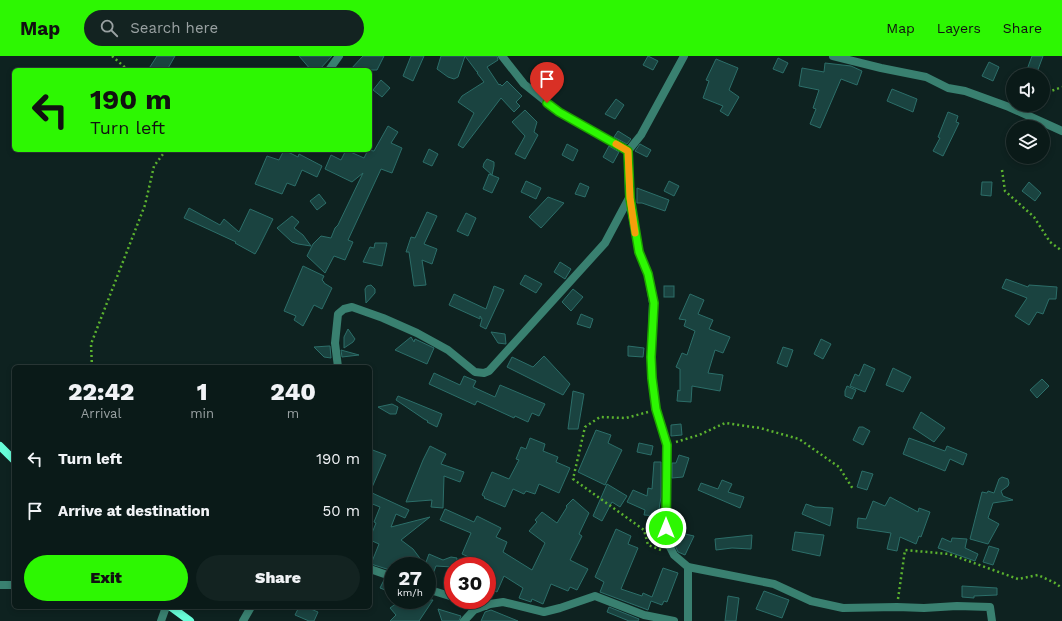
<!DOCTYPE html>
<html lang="en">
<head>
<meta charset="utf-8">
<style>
	:root { --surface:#0a1a18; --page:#132321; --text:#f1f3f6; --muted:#99a1a2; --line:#2a3837; --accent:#2df702 }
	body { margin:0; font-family:"Work Sans",sans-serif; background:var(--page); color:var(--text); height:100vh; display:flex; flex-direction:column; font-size:15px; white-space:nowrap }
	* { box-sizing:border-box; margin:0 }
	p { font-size:13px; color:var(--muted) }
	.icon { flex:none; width:22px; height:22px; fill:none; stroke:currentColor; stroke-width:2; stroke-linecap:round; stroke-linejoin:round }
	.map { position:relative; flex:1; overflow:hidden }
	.sheet { position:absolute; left:12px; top:309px; width:360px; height:244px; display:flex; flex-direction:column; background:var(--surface); border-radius:6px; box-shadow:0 2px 6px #0003,0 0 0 1px var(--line) }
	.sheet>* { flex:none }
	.top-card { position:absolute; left:12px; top:12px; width:360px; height:84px; border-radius:6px; box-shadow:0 2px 6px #0003,0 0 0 1px var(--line); background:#2df702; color:#111; overflow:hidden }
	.tools { position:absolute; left:1006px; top:12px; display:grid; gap:8px }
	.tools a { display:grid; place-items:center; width:44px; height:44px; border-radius:50%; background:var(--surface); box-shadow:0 2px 6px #0003,0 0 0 1px var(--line); font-size:20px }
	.speed { position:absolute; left:384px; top:501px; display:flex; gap:8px; font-size:20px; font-weight:700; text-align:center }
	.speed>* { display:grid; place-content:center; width:52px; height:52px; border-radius:50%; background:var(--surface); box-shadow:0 2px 6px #0003,0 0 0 1px var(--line); line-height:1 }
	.speed small { font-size:10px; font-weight:400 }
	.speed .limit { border:6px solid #d22; background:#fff; color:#111 }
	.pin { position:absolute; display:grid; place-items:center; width:34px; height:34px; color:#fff; margin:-41px -17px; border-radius:50% 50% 50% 0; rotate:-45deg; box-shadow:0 0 4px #0007 }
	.pin .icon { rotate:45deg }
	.me { position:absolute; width:44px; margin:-22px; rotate:0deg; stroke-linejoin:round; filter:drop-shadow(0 0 3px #0008) }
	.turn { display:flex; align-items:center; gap:14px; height:84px; padding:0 12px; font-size:18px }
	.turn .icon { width:52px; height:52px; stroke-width:2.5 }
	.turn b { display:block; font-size:28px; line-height:34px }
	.eta { display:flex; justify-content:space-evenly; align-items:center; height:68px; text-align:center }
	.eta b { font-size:24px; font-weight:800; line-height:28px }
	.cta { display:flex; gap:8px; margin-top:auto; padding:8px 12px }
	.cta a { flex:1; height:46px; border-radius:24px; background:var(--accent); color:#111; font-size:16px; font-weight:800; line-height:46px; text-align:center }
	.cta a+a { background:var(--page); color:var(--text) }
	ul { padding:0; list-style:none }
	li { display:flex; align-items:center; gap:12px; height:52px; padding:0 12px }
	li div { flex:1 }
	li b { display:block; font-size:15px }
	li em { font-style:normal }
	header { display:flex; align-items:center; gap:24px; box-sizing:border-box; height:56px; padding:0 20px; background:var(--accent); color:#111 }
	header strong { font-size:19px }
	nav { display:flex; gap:22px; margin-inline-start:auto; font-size:14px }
	.search { width:280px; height:36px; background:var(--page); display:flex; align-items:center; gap:10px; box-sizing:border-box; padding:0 14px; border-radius:22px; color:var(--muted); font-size:15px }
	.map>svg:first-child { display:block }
	.building { fill:#1a4340; stroke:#2c6e69 }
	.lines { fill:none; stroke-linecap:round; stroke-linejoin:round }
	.path { stroke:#5bb22f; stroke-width:2.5; stroke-dasharray:2 3; stroke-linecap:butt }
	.minor { stroke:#398070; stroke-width:8 }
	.secondary { stroke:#67fdd8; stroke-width:8 }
	.route-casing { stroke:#1da101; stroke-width:10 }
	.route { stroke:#2df702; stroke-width:7 }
	.slow { stroke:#f59e0b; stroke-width:7 }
</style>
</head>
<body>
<header>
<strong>Map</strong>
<div class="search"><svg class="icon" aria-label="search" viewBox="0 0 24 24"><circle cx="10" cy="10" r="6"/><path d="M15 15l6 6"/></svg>Search here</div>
<nav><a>Map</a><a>Layers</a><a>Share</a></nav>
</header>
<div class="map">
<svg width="1062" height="565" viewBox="0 0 1062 565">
	<rect width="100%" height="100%" fill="#0e2220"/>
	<g class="building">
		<polygon points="157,0 175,0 167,14 148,14"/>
		<polygon points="299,0 332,0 319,14 311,14"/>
		<polygon points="363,0 384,0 377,14 350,14"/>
		<polygon points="411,0 424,0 413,25 403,20"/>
		<polygon points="441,0 497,0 498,4 487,11 499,29 500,28 502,30 507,25 522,40 516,46 520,50 514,56 501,42 463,92 458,89 474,57 458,46 462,40 484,26 477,17 478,16 477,16 465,0 458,21 454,23 448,21 437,13"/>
		<polygon points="648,0 658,5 653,14 643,9"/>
		<polygon points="1032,0 1043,0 1036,19 1025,19"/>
		<polygon points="778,2 788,7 783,17 773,13"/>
		<polygon points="716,3 738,12 729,34 739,41 728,60 720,55 723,50 703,42 709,25 706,24"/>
		<polygon points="989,6 999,11 993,25 982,20"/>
		<polygon points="825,7 851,10 862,15 857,29 841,23 820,72 810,68 816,53 813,52 819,34 799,30 802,12 824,16"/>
		<polygon points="381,24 390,32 382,41 373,34"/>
		<polygon points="892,33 917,43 913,56 887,45"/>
		<polygon points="616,43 624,49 615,63 605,58"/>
		<polygon points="525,54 537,66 534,76 538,79 525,103 515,98 525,80 512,66"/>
		<polygon points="948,56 958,60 956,66 959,67 943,100 933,95 940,82 938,81"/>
		<polygon points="388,70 398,76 391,87 402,92 392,117 381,113 348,184 353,186 345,204 334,200 325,217 307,200 313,188 321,180 331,182 335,172 338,169 363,117 352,126 325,113 331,99 341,104 346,94 364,102 368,94 374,95"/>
		<polygon points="618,75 631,83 627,88 614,81"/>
		<polygon points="567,88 578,94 573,105 562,99"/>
		<polygon points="640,88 651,94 647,101 635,95"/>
		<polygon points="609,90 619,96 613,107 603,101"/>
		<polygon points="429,93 438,98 432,110 423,106"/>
		<polygon points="284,94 298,101 299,98 322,110 317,121 302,114 295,130 287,127 282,138 255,128 267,100 279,104"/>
		<polygon points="487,103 494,106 494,110 492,119 483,111 484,107"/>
		<polygon points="489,118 499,122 492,137 483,133"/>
		<polygon points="526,125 541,132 536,143 521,136"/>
		<polygon points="669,125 679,130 674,140 664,135"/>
		<polygon points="982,126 992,126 991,140 981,139"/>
		<polygon points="1029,126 1041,137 1035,145 1022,135"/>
		<polygon points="580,127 589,131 585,141 575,138"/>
		<polygon points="637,132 669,144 665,155 642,147 637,147"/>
		<polygon points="319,138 326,147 317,154 310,145"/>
		<polygon points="548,141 564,147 541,172 529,161"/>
		<polygon points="189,152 220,169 224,163 239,176 250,153 273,163 258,193 255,198 235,187 236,186 184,162"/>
		<polygon points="427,156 437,160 424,188 437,193 432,208 422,204 426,229 414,230 409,196 406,196 411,181 415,182"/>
		<polygon points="466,157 476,162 468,180 457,175"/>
		<polygon points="292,160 299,166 294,172 303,179 311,190 298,188 292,186 277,172"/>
		<polygon points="375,187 387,187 382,210 363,206 370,191 374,192"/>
		<polygon points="560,206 571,213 565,223 554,216"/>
		<polygon points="303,210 324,220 322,224 324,226 324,227 332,232 322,253 314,249 303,270 294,264 296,260 284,255"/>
		<polygon points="525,219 542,228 536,237 520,228"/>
		<polygon points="1006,223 1028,231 1029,229 1057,231 1056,243 1049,243 1043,258 1037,256 1029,269 1015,260 1027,242 1002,232"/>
		<polygon points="371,229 375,233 375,237 366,247 365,233 367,230"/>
		<polygon points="494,230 504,234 486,273 480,270 482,263 480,260 480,263 449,249 454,238 486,253"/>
		<rect x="664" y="230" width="10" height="11"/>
		<polygon points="573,233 583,241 571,255 562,246"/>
		<polygon points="690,238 704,244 698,258 713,264 709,273 730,281 723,297 715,294 708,317 723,319 720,335 692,330 691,346 677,345 678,334 680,335 680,313 676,311 682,297 687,299 695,275 684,270 686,264 679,263"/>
		<polygon points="581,258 593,263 590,272 577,268"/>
		<polygon points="348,273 355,283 353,286 344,292 344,281"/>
		<polygon points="491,276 505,278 506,288 498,287"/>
		<polygon points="411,281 414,286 415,283 434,292 427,308 395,294"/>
		<polygon points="821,283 831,288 823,303 814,298"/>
		<polygon points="329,290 330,290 331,302 324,301 314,291"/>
		<polygon points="628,290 644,292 643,301 628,300"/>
		<polygon points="783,291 793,294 787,311 777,307"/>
		<polygon points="341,294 359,299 342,301"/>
		<polygon points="544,300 570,328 563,339 507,311 512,301 533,311"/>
		<polygon points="864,308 875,313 865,336 850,330 855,318 859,320"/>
		<polygon points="893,312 911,321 903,336 886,329"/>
		<polygon points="434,317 460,329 464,320 476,325 473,331 495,341 500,329 545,348 539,360 532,357 528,366 515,360 514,362 477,345 475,349 429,328"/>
		<polygon points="1042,323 1049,330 1037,342 1030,334"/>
		<polygon points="847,330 856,334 852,343 845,340 845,335"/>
		<polygon points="573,335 584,338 578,373 568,373"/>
		<polygon points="398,340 442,358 437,371 427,366 428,365 424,363 396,344"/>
		<polygon points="392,348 398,351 396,358 390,358 378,351"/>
		<polygon points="921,356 945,372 934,386 913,372"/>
		<polygon points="681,368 682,379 671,380 671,369"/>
		<polygon points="859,371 863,371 870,375 863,389 853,384"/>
		<polygon points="596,374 611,379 608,387 622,394 605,429 578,416"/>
		<polygon points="530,382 545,388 543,395 558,401 556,406 570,412 559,437 539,428 535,438 526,435 524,438 513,433 505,451 484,442 485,441 482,439 492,416 509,423 519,404 516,403 521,391 526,393"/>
		<polygon points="909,382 945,395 947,390 967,398 963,409 950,403 945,415 903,398"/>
		<polygon points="639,387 653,390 651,399 637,396"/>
		<polygon points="430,390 446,398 441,408 464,416 460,426 444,420 443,452 431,451 432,444 406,446 423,404"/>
		<polygon points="370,393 386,399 370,436"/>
		<polygon points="679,399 689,402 683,421 672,422 672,407 676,407"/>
		<polygon points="654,406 661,406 661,441 658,460 644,459 645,454 627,446 633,434 647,440 648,432 652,433"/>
		<polygon points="862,415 873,418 867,434 857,431"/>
		<polygon points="1002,421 1008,423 1009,427 1008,430 1001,435 1003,440 1013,444 993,447 988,462 999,468 988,488 970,483 982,436 987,437 988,435 994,437 999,423"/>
		<polygon points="722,424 732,428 728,436 744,441 740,452 698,434 701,427 718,433"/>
		<polygon points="607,428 627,440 620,451 612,446 602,465 593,460"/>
		<polygon points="370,436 409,454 405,462 396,458 391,471 430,461 401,484 413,493 425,509 429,498 443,504 451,501 457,502 456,509 458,510 453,510 452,511 436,510 429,528 427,528 427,510 393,510 393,515 371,508 379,488 370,484 370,482 376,467 374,466 380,451 370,447"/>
		<polygon points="890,441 918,456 919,452 930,456 921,481 919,480 916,488 900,481 897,495 887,493 891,477 857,472 858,462 866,463 873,445 885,450"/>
		<polygon points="573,443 589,457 579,478 582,480 570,504 588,513 577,534 570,531 568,535 551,528 543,548 532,543 531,546 519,542 523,532 504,520 497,536 487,532 487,527 492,514 487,512 487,510 482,509 482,507 462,498 471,477 440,464 445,453 474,466 477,460 501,472 496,481 507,486 503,496 532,514 545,487 529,475 537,466 535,464 542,456 557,467 567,451 566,450"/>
		<polygon points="806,448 815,451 833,452 830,470 802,458"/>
		<polygon points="616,473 631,480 628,488 638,492 621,533 642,540 643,537 652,541 663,512 678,517 667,546 664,545 662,549 651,545 648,554 600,536 604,526 595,521"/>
		<polygon points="672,475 694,480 685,499 678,496 673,485"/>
		<polygon points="795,476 824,479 820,500 792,494"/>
		<polygon points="752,479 751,493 732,492 716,494 715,483"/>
		<polygon points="942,482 951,486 952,482 967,483 965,492 978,498 975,505 938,492"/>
		<polygon points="989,490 999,493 993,509 983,506"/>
		<polygon points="384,524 393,526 393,537 380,532"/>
		<polygon points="962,530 997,532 997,539 974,540 974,542 962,541"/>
		<polygon points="764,535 789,544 782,562 756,553"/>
		<polygon points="728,540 739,542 736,565 725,565"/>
		<polygon points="401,544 433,544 419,565 390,565 396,559 390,552"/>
		<polygon points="299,551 306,551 318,556 314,565 309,565 295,559"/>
		<polygon points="609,551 639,563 638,565 629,565 607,556"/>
		<polygon points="438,553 461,560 459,565 442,565"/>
		<polygon points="491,554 518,565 481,565 485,556"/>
	</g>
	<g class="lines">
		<g class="path">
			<polyline points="112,0 128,14"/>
			<polyline points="1043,38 1062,31"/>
			<polyline points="1002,114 1005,135 1034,161 1050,186 1062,195"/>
			<polyline points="92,311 91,288 145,149 154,110 166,94"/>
			<polyline points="648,356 626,362 600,361 585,371 573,423 644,474 648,489 661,494"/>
			<polyline points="676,386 699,379 725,367 760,372 799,383 839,411 853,433"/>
			<polyline points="898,543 905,494 949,498 1018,523 1038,519 1055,527 1062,532"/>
		</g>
		<g class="minor">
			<polyline points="502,0 524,28 559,56 628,95"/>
			<polyline points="684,0 641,79 628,95 629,142 639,196 648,218 653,247 651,301 652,322 656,353 667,389 666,472 668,487 674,499 688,511 688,565"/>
			<polyline points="833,0 881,12 926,21 948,32 965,35 1009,51 1062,75"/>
			<polyline points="329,14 339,0"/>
			<polyline points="338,311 335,287 338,258 344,253 352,251 383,262 417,277 448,294 475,316 484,317 489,315 605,187 629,142"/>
			<polyline points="688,511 774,528 811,545 843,552 897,551 924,552 957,550 990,551 992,565"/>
			<polyline points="370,513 393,521"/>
			<polyline points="0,529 14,529"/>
			<polyline points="427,533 453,541"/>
			<polyline points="462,544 485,550"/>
			<polyline points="161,565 166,551"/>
			<polyline points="243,565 251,551"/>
			<polyline points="464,565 474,554 490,548 503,546 544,556 560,552 595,540 644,559 674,565"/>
		</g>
		<g class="secondary">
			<polyline points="0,390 14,404"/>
			<polyline points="171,551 190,565"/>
		</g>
	</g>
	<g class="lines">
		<defs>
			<polyline id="route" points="547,47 559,56 628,95 630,142 639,196 648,218 654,247 651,301 652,322 656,353 667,389 666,472"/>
		</defs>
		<use href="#route" class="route-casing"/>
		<use href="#route" class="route"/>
		<polyline class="slow" points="616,88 628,95 630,142 635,177"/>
	</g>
</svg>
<div class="tools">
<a><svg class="icon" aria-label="sound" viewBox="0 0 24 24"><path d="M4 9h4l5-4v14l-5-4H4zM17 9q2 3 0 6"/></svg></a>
<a><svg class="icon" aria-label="layers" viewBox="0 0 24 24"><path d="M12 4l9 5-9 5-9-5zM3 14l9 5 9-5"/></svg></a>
</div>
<div class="speed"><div>27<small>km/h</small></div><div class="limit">30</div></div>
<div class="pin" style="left:547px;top:47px;background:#d93025"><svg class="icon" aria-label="arrive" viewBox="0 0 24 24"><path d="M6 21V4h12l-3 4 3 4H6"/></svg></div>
<svg class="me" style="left:666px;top:472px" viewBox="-20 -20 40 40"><circle r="17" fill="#2df702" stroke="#fff" stroke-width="3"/><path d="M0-11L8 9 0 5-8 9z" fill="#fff"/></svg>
<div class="top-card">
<div class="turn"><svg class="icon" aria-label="left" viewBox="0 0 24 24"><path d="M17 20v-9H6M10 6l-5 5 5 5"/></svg><div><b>190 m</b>Turn left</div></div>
</div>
<section class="sheet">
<div class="eta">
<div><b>22:42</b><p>Arrival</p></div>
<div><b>1</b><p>min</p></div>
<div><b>240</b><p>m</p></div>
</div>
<ul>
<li><svg class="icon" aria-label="left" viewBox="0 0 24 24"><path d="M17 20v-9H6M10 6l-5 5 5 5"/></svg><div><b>Turn left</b></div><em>190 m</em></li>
<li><svg class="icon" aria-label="arrive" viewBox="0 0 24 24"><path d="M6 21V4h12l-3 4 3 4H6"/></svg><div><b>Arrive at destination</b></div><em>50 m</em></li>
</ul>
<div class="cta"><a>Exit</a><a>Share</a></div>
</section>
</div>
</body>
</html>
